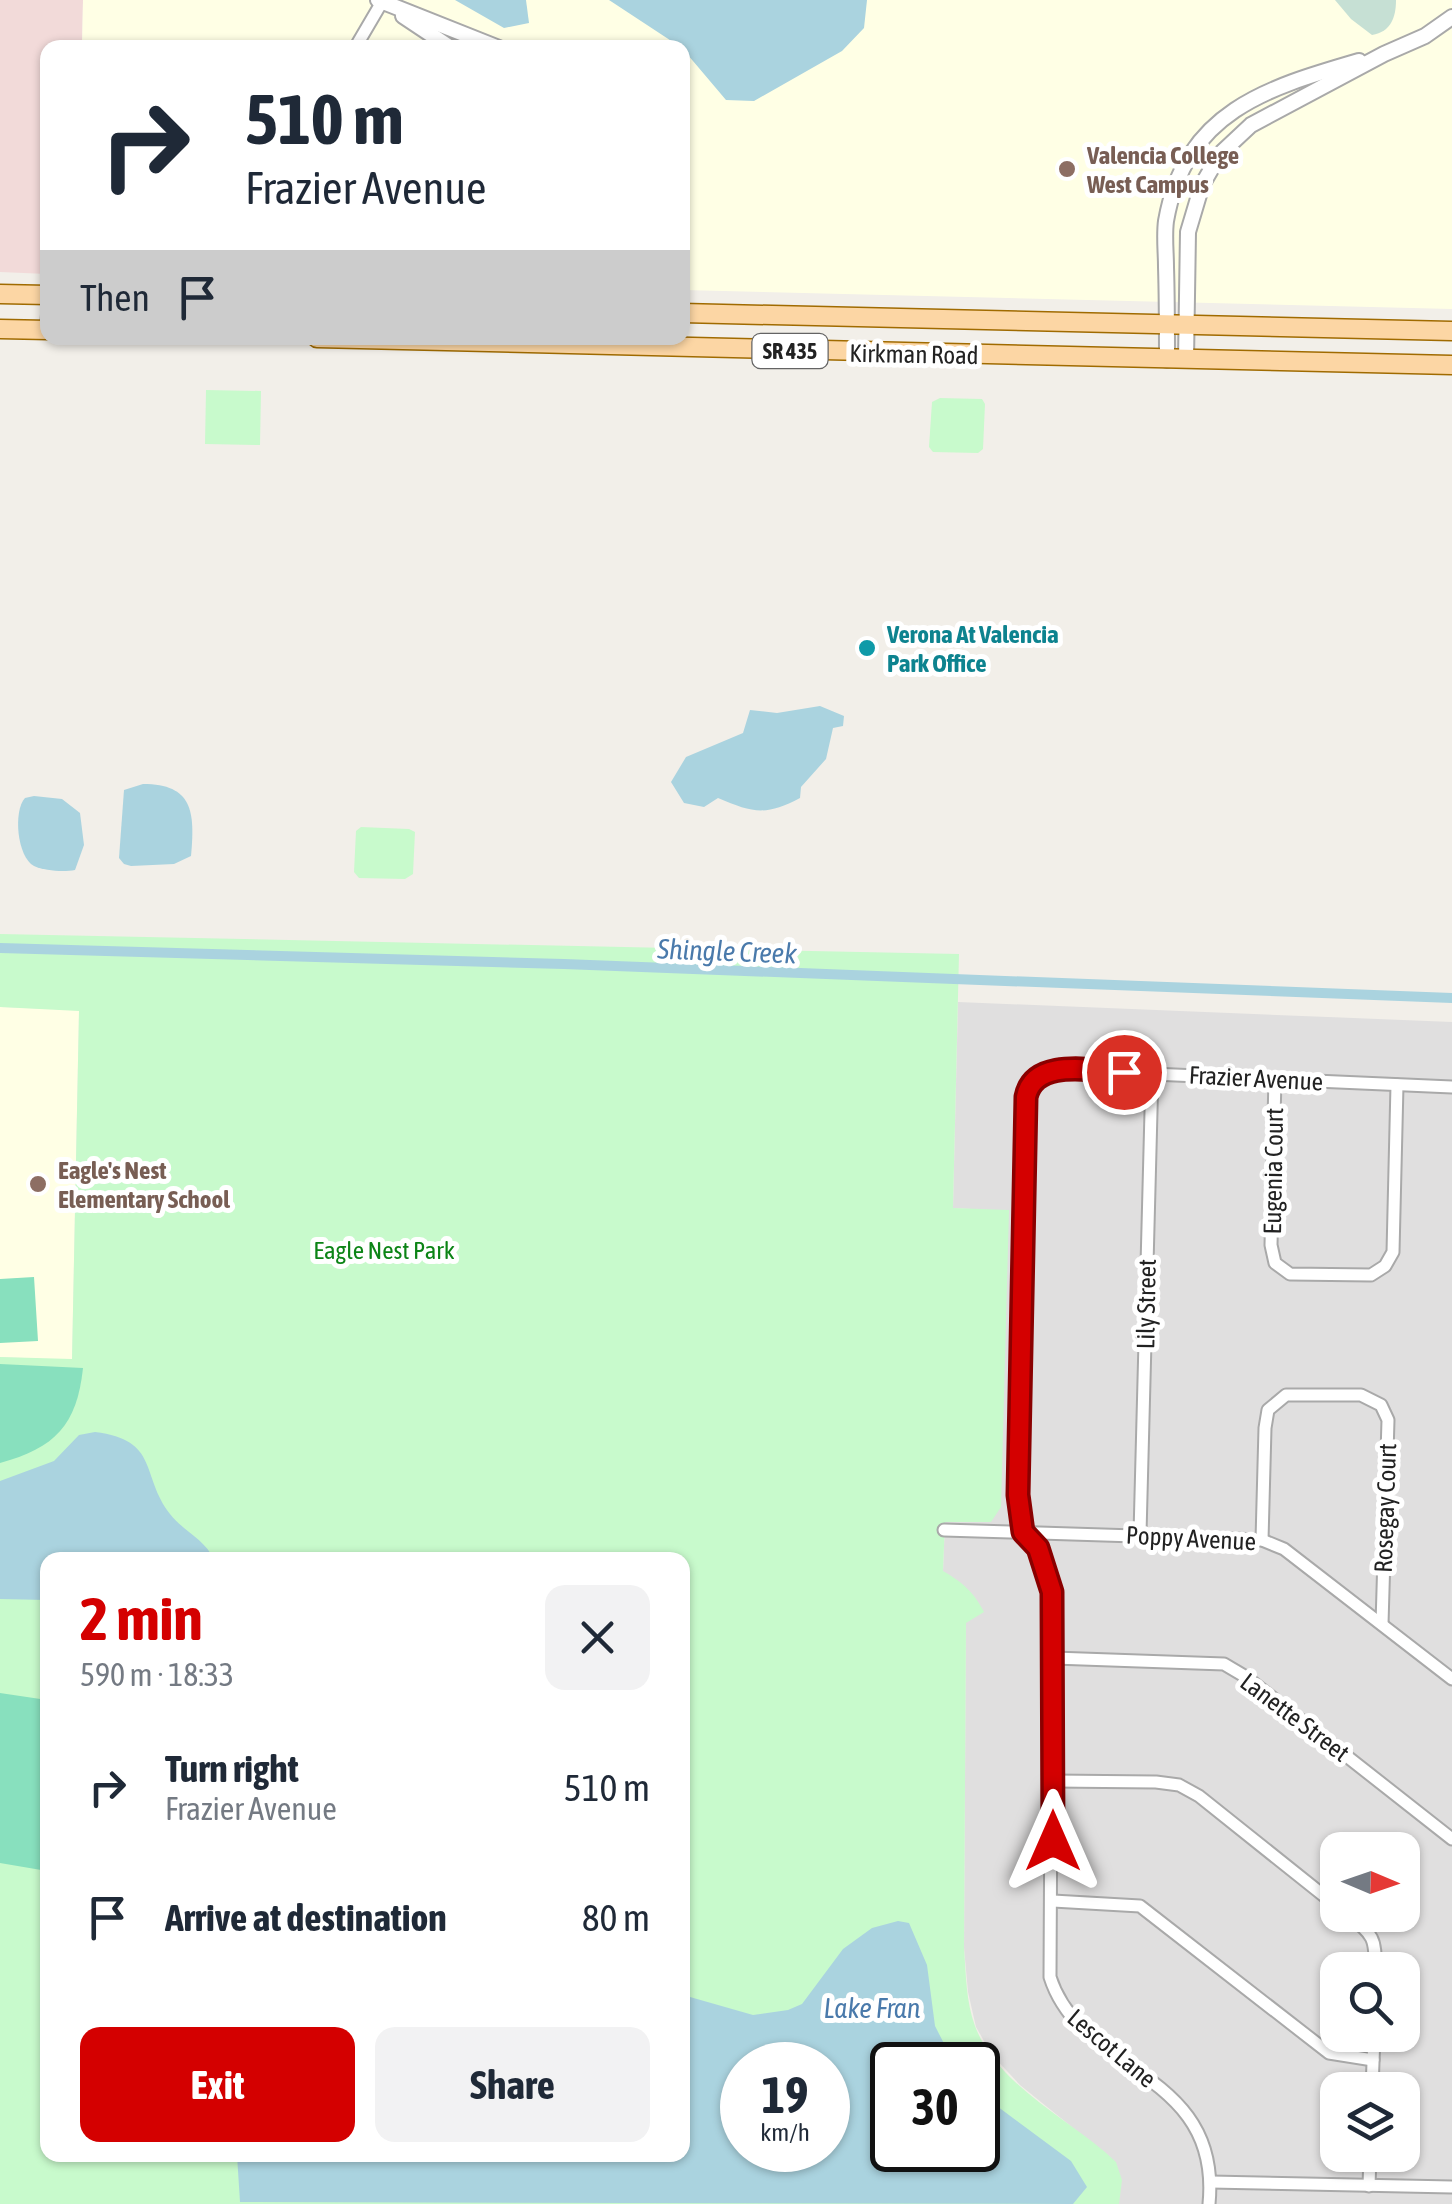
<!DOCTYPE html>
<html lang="en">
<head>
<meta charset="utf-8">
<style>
	:root { --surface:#fff; --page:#f2f2f3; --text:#1f2937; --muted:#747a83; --accent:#d40000 }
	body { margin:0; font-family:"Asap Condensed",sans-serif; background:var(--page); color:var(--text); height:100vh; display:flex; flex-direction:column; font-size:38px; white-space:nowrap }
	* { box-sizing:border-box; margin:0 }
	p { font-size:32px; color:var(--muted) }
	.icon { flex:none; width:55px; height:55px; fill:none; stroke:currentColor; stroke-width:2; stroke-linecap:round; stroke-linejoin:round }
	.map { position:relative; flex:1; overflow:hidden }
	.details { position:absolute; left:40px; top:1552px; width:650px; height:610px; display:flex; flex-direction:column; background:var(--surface); border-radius:20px; box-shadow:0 2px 8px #0004 }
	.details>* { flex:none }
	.top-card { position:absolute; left:40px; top:40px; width:650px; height:305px; border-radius:20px; box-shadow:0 2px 8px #0004; background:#fff; color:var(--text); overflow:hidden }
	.needle { width:65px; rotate:92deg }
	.controls { position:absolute; left:1320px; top:1832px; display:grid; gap:20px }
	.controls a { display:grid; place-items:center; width:100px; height:100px; border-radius:20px; background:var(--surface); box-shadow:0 2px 8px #0004; font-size:50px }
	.speed { position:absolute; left:720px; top:2042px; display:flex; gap:20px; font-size:50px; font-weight:700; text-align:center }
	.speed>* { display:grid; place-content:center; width:130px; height:130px; border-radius:50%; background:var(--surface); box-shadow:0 2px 8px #0004; line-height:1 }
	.speed small { font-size:25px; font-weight:400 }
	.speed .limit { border:5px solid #111; border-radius:15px; background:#fff; color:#111 }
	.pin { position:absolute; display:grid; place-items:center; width:85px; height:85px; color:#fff; margin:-42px; border:5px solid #fff; border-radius:50%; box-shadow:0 2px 10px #0007 }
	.me { position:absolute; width:110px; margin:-55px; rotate:0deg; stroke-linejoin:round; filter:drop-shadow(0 0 8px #0008) }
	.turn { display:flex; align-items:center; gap:35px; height:210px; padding:0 40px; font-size:45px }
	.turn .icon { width:130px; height:130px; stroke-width:2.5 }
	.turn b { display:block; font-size:70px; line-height:85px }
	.then { display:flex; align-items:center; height:95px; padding:0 40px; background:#0003; gap:20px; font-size:38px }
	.round { display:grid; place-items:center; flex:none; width:105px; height:105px; border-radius:20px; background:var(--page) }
	.headline { display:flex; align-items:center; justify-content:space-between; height:170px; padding:0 40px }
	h1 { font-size:60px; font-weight:700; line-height:75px; color:var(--accent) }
	.action { display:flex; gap:20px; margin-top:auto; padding:20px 40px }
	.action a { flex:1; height:115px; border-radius:20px; background:var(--accent); color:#fff; font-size:40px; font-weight:700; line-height:115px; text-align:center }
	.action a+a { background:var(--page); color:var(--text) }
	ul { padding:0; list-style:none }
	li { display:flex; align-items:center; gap:30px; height:130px; padding:0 40px }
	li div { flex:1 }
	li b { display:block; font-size:38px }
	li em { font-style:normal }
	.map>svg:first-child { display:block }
	.residential { fill:#e0dfdf; fill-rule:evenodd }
	.commercial { fill:#f2dad9 }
	.education { fill:#ffffe5 }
	.wetland { fill:#c6e0d4 }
	.park { fill:#c8facc; fill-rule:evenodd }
	.pitch { fill:#88e0be }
	.water { fill:#aad3df; fill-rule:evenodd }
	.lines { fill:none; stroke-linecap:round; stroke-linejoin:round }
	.canal { stroke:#aad3df; stroke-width:10 }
	.minor-casing { stroke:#a9a9a9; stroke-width:15 }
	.tertiary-casing { stroke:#a9a9a9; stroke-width:18 }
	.primary-casing { stroke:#a06b00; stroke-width:21 }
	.minor { stroke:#fff; stroke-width:11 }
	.tertiary { stroke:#fff; stroke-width:14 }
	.primary { stroke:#fcd6a4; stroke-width:18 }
	.route-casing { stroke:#8a0000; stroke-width:25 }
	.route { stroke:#d40000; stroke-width:18 }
	.education-dot { fill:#8d6e63; stroke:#fff; stroke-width:4 }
	.culture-dot { fill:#0f9aa8; stroke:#fff; stroke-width:4 }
	.labels { text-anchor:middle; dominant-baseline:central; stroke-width:10; stroke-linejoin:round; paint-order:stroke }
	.shield { fill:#fff; stroke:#646464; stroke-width:2.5 }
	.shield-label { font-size:22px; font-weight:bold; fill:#222 }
	.education-label { font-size:25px; font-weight:bold; fill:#785e54; stroke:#fff; text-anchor:start }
	.street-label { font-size:25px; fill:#222; stroke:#fff }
	.culture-label { font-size:25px; font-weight:bold; fill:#0d838f; stroke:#fff; text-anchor:start }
	.park-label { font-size:25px; fill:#0c8416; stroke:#fff }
	.water-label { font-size:28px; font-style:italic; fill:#4a7aab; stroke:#fff }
</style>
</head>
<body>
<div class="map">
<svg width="1452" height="2204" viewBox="0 0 1452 2204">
	<rect width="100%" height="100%" fill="#f2efe9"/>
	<path class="residential" d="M958 1002 1452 1022V2204H1119L1115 2162 1020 2085 992 2055 976 2027 968 1992 964 1948 966 1622 943 1571 945 1521 1009 1211 953 1208ZM1338 1850H1402V1915H1338ZM1338 1970H1402V2035H1338ZM1338 2090H1402V2155H1338Z"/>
	<polygon class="commercial" points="0,0 83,0 82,47 48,48 47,274 0,272"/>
	<g class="education">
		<polygon points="83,0 1452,0 1452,309 683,290 682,48 82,48"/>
		<polygon points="0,1007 79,1010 72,1360 0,1357"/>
	</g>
	<path class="wetland" d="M1335 0H1396C1396 17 1391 32 1372 35L1351 19Z"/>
	<g class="park">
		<polygon points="206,390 261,391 260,445 205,444"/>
		<polygon points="940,398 982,399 985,404 983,449 978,453 933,452 929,447 932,402"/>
		<polygon points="361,827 409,829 415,832 413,874 405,879 359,878 354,872 356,831"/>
		<path d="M0 934 959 954 953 1208 1009 1210 1001 1507 991 1522H945L943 1571C962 1582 974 1592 984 1612L966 1623 964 1948C966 1974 966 2002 975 2026 998 2087 1071 2119 1116 2162L1122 2180 1119 2204H0V1357L72 1359 79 1011 0 1007ZM48 1560H682V2155H48ZM742 2065H828V2150H742ZM892 2065H978V2150H892Z"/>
	</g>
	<g class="pitch">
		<polygon points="34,1277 38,1341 0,1343 0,1279"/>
		<path d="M0 1364 83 1368C77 1425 55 1448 0 1463Z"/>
		<polygon points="0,1693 47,1700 47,1871 0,1863"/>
	</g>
	<g class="water">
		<polygon points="455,0 526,0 529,23 504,28"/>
		<polygon points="609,0 867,0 864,28 842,51 754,101 726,100 682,48"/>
		<path d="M820 706 844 716 843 726 833 728 826 759 801 787 800 798C766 816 753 813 718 798L704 807 684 803 671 782 686 757 743 733 750 710 777 713Z"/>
		<path d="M143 784C193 784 195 812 191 856L174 864 131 866 124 864 119 858 124 790Z"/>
		<path d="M34 796 62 799 80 813 84 845 75 870C64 872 45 871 34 866 17 857 13 811 25 798Z"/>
		<path d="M95 1432C160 1440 140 1475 170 1514 183 1531 206 1540 214 1560H48L47 1600 0 1599V1481L54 1461 79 1435Z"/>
		<path d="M898 1921 909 1923 927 1965 935 2026 955 2065H892V2150H978V2092L1071 2161 1087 2187 1073 2204 240 2202 237 2155H682L683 1995 753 2015 788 2010 802 2004 843 1949 872 1928ZM742 2065H828V2150H742Z"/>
	</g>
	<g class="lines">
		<polyline class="canal" points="0,948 564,964 1452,998"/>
		<defs>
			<g id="minor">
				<polyline points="355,48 382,2"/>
				<polyline points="46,330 48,310"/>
				<polyline points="1275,1078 1271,1245 1275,1263 1290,1274 1371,1275 1385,1266 1393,1252 1397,1085"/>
				<polyline points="944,1530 1262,1540 1284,1549 1452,1679"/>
				<polyline points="1140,1534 1152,1073"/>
				<polyline points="1262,1540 1265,1428 1268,1410 1286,1395 1361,1395 1381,1405 1388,1420 1382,1624"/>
				<polyline points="1054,1658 1224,1664 1246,1677 1452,1839"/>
				<polyline points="1053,1781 1156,1782 1179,1785 1199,1796 1338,1907"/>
				<polyline points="1053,1901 1140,1906 1329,2053 1373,2060"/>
				<path d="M1348 1915C1373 1935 1376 1937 1375 1970"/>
				<polyline points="1372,2090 1374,2035"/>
				<polyline points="1211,2182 1452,2187"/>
				<polyline points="1369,2186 1370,2155"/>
				<path d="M1209 2204C1222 2070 1081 2075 1050 1977L1052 1592 1038 1548 1023 1532 1017 1495 1029 1084 1039 1074 1061 1070 1452 1087"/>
			</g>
			<g id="tertiary">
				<polyline points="378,0 499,48"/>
				<polyline points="403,16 451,48"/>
				<path d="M1167 360C1167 329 1167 298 1166 267 1166 252 1164 236 1166 221 1185 112 1266 88 1359 61"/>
				<polyline points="1186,360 1188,232 1202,185 1220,154 1251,125 1384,54 1425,36 1452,17"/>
			</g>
			<g id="primary">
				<polyline points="0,294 48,295"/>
				<polyline points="682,313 1452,331"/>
				<polyline points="0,329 48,330"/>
				<polyline points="317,338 1452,365"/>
			</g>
		</defs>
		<use href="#minor" class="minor-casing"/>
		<use href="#tertiary" class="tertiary-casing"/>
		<use href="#primary" class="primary-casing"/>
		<use href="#minor" class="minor"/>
		<use href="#tertiary" class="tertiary"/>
		<use href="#primary" class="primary"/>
	</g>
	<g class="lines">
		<defs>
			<path id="route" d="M1053 1841 1052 1592 1038 1548 1023 1532 1018 1495 1026 1097C1034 1057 1093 1071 1124 1072"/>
		</defs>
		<use href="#route" class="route-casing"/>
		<use href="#route" class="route"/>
	</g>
	<g class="education-dot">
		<circle cx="1067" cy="169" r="10"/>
		<circle cx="38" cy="1184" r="10"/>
	</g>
	<circle class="culture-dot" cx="867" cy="648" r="10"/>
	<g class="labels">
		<rect class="shield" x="752.5" y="334" width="75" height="34" rx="8"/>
		<g class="shield-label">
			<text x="790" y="351">SR 435</text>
		</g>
		<g class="education-label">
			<text x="1087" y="155">Valencia College<tspan x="1087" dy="29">West Campus</tspan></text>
			<text x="58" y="1170">Eagle's Nest<tspan x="58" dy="29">Elementary School</tspan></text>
		</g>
		<g class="street-label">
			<text transform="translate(914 354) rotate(1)">Kirkman Road</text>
			<text transform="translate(1256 1078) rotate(3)">Frazier Avenue</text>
			<text transform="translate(1273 1171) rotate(-89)">Eugenia Court</text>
			<text transform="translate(1146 1304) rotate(-89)">Lily Street</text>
			<text transform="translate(1385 1508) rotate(-88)">Rosegay Court</text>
			<text transform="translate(1191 1538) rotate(3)">Poppy Avenue</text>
			<text transform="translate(1295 1717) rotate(37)">Lanette Street</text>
			<text transform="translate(1112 2048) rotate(40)">Lescot Lane</text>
		</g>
		<g class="culture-label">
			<text x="887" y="634">Verona At Valencia<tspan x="887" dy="29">Park Office</tspan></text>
		</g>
		<g class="park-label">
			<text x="384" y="1250">Eagle Nest Park</text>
		</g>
		<g class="water-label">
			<text transform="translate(727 951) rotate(2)">Shingle Creek</text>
			<text x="872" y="2008">Lake Fran</text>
		</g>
	</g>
</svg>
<div class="controls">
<a><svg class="needle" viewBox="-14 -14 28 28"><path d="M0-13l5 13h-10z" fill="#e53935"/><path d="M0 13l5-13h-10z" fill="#747a83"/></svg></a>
<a><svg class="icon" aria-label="search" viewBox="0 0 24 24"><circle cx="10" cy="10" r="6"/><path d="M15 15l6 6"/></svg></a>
<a><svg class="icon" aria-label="layers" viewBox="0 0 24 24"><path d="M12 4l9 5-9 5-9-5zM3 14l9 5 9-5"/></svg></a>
</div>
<div class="speed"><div>19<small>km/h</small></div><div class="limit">30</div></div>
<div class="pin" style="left:1124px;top:1072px;background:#d93025"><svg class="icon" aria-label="arrive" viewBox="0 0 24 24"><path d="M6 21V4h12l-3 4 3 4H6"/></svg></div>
<svg class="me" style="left:1053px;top:1841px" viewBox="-20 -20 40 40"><path d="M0-17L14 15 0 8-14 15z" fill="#d40000" stroke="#fff" stroke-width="4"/></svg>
<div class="top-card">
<div class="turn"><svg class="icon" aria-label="right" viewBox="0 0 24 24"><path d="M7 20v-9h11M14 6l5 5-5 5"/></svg><div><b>510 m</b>Frazier Avenue</div></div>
<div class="then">Then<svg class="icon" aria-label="arrive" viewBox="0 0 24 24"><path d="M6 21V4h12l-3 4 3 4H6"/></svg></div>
</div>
<section class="details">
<div class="headline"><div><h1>2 min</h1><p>590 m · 18:33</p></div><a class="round"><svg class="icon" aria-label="close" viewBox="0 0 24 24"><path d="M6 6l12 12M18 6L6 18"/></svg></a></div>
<ul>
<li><svg class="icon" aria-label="right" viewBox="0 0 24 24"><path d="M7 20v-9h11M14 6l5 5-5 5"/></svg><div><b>Turn right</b><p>Frazier Avenue</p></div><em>510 m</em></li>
<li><svg class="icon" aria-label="arrive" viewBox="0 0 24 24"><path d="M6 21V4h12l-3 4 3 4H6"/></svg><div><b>Arrive at destination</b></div><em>80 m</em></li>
</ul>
<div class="action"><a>Exit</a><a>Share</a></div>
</section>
</div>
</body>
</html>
